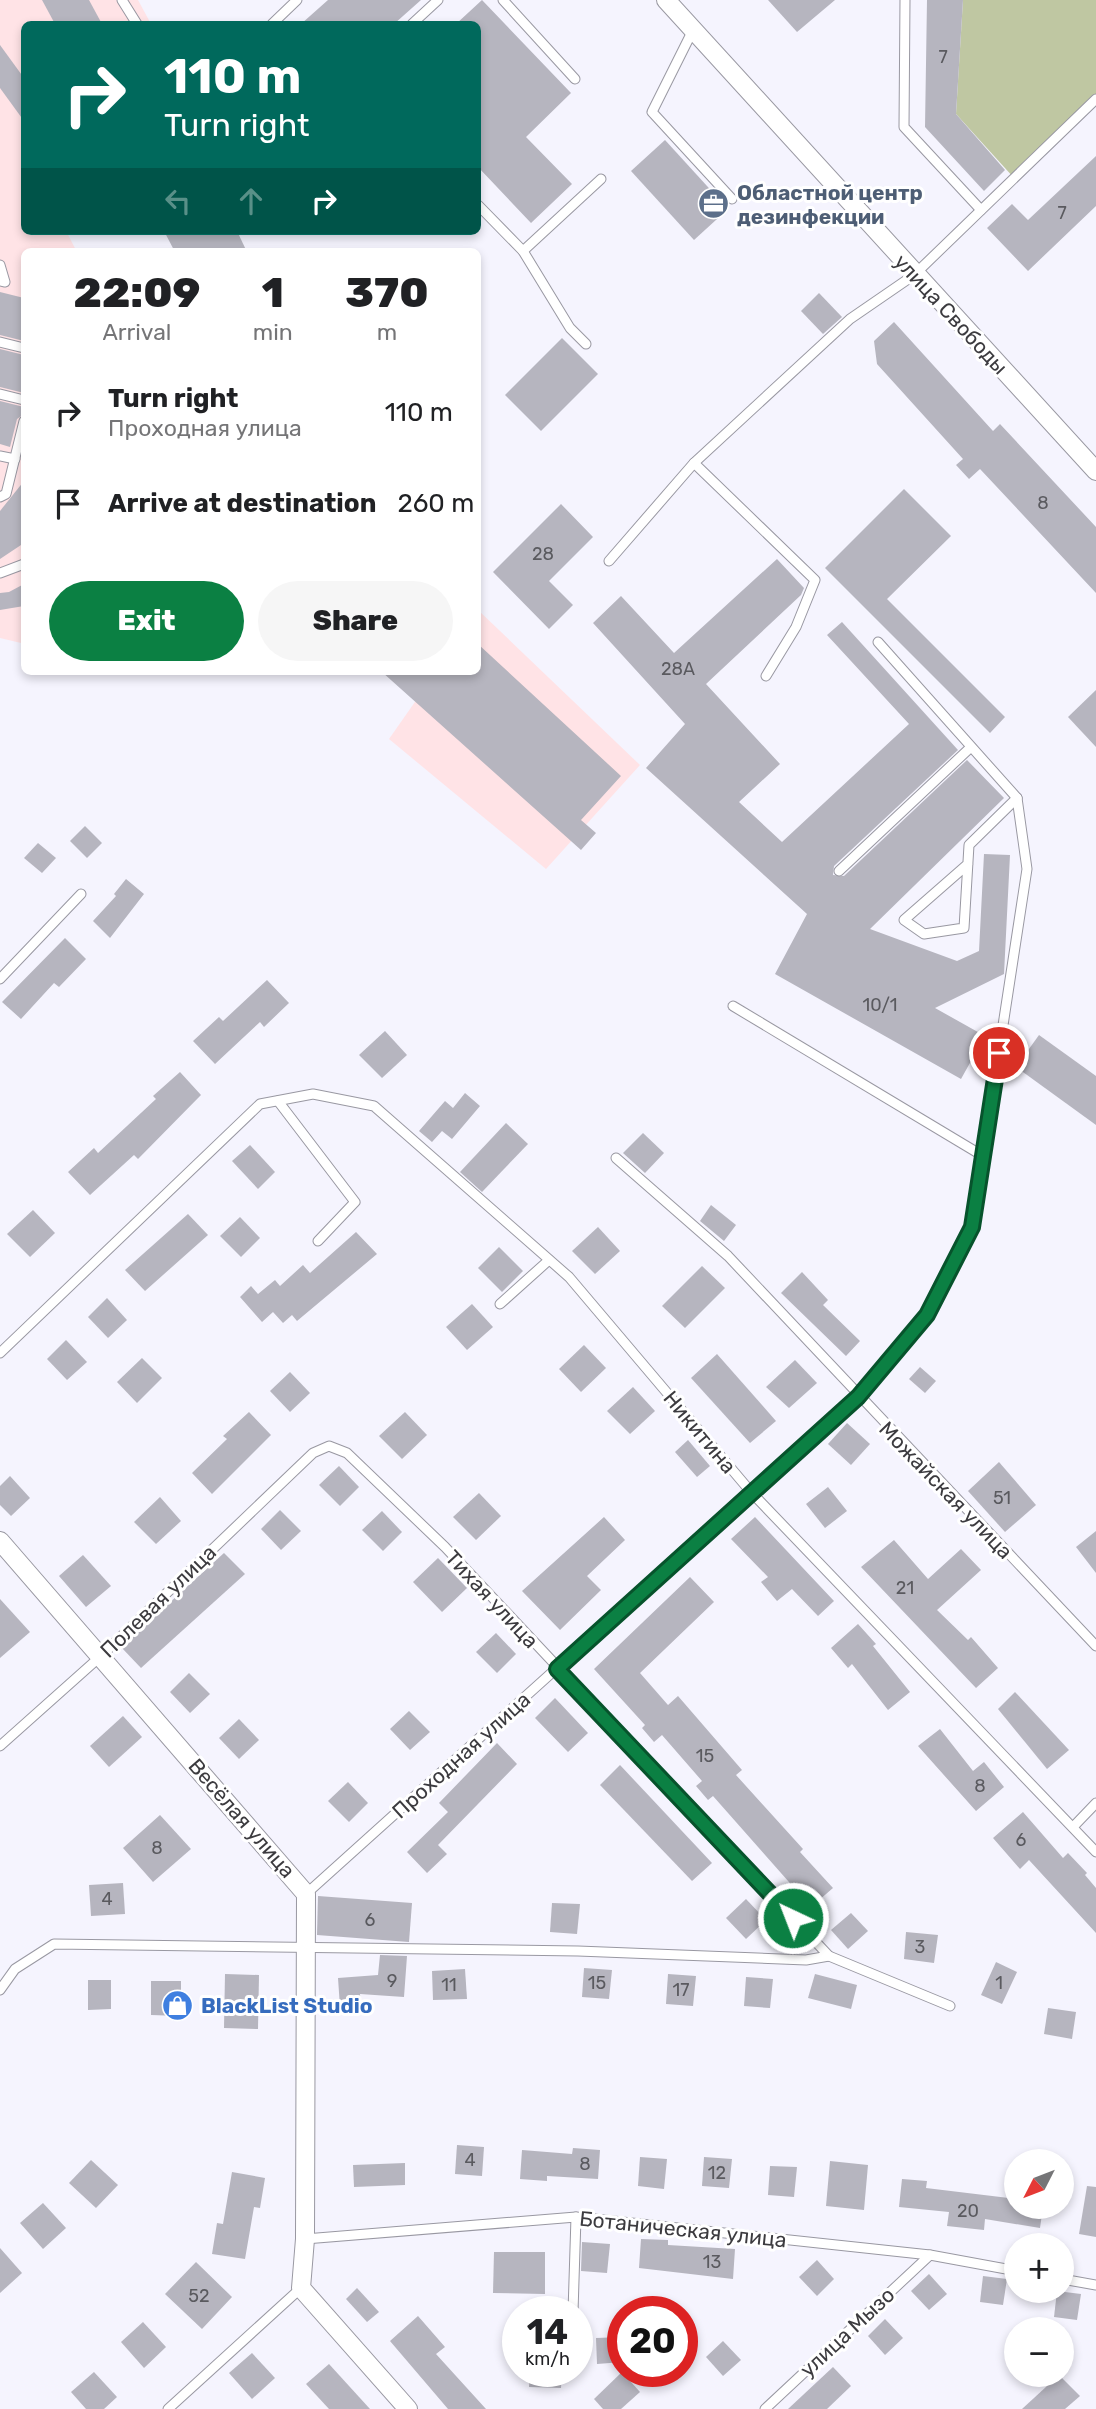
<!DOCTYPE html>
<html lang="en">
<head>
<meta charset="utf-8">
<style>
	:root { --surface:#fff; --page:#f6f6f6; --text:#202124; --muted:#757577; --accent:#0b8043 }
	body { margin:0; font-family:Rubik,sans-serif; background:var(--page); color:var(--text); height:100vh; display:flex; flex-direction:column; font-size:26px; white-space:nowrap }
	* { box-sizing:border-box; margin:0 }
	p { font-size:23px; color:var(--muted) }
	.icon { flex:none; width:38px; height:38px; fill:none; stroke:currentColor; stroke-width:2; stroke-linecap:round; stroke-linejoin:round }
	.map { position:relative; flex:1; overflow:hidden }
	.panel { position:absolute; left:21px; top:248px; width:460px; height:427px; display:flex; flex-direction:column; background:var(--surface); border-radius:10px; box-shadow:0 4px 10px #0003 }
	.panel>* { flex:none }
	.hud { position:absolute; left:21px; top:21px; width:460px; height:214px; border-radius:10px; box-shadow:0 4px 10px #0003; background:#00695c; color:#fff; overflow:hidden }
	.needle { width:46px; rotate:228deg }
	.tools { position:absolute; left:1004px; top:2149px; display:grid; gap:14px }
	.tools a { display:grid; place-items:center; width:70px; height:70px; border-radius:50%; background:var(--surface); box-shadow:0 4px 10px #0003; font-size:35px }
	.speed { position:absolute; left:502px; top:2296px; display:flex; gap:14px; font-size:35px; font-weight:700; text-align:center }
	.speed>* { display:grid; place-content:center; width:91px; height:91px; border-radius:50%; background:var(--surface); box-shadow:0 4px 10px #0003; line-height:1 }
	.speed small { font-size:18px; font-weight:400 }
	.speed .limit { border:10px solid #d22; background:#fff; color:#111 }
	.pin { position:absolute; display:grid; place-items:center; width:60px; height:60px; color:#fff; margin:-30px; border:4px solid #fff; border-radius:50%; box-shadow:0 2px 7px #0007 }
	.me { position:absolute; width:77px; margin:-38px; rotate:317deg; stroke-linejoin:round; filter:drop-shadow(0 0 5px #0008) }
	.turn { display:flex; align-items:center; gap:24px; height:147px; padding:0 28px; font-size:32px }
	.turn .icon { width:91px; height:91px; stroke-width:2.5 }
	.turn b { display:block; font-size:49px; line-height:60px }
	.lanes { display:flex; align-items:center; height:66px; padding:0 28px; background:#0003; justify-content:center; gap:35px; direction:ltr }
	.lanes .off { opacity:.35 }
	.eta { display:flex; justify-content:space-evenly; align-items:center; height:119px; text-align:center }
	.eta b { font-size:42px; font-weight:800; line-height:49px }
	.cta { display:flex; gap:14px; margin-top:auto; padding:14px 28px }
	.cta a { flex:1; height:80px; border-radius:42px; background:var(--accent); color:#fff; font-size:28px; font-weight:800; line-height:80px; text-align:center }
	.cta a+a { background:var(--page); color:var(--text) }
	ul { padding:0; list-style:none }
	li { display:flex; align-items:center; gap:21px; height:91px; padding:0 28px }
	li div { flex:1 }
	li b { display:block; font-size:26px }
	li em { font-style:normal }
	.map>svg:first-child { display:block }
	.industrial { fill:#ffe3e6 }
	.green { fill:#bfc7a2 }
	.building { fill:#b6b5bf }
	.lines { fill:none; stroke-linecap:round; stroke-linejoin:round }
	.service-casing { stroke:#9998a2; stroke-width:11 }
	.minor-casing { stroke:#9998a2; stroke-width:20 }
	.service { stroke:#fff; stroke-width:9 }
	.minor { stroke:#fff; stroke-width:18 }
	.route-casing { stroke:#07532c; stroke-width:18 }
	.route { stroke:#0b8043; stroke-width:12 }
	.labels { text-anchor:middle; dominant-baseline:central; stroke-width:6; stroke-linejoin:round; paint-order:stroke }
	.number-label { font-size:18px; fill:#5a5a5f }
	.service-label { font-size:21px; font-weight:bold; fill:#4e5e75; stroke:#fff; text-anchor:start }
	.street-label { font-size:21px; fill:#3c3b3f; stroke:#fff }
	.shop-label { font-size:21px; font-weight:bold; fill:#366cbe; stroke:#fff; text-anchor:start }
</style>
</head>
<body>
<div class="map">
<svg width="1096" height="2409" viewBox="0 0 1096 2409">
	<rect width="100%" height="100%" fill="#f5f4fe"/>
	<g class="industrial">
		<polygon points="0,0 138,0 151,24 24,24 24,231 66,231 77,252 24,252 24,643 21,643 0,638"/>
		<polygon points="478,610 640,765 546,869 389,739 417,699 478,672"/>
	</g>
	<polygon class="green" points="963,0 1096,0 1096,99 1014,178 956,114"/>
	<g class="building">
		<polygon points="42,0 89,0 102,24 55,24"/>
		<polygon points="328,0 421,0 394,24 301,24"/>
		<polygon points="482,0 571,93 526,137 572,184 531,223 478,167 478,24 456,24"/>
		<polygon points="768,0 835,0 797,32"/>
		<polygon points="927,0 963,0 956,114 1005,170 984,191 925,127"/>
		<polygon points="0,45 24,78 24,121 0,88"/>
		<polygon points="665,140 728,209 694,240 631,171"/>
		<polygon points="1096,156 1096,206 1028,271 987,228 1012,204 1028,220"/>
		<polygon points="164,231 237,231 247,252 175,252"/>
		<polygon points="0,292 24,298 24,341 0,335"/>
		<polygon points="819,293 842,317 823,334 801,311"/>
		<polygon points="894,322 993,431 1000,424 1096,527 1096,593 980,469 969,479 956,465 963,459 877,364 874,341"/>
		<polygon points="562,338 598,374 541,431 505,395"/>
		<polygon points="0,349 24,355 24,393 0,387"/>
		<polygon points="0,401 24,407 24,414 17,419 10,447 0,444"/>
		<polygon points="24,481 24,543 0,559 0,511"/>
		<polygon points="904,489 951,536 887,599 1005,717 990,733 825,568"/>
		<polygon points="561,504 593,537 549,581 573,605 549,629 493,572"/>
		<polygon points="777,559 804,588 801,595 706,684 780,764 739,802 782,842 909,724 827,635 842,622 958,750 834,866 833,875 844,876 967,760 1004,798 870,929 957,961 979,951 984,854 1010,855 1004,974 935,1008 985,1036 961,1079 775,974 807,914 646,768 685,724 593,623 621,596 674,653"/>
		<polygon points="24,584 24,606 0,610 0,593 9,592"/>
		<polygon points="478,644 621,776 581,820 596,833 581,850 382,672 478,672"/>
		<polygon points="1096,690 1096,747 1068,717"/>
		<polygon points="85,826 102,843 87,858 70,841"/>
		<polygon points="38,843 56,858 42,873 24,858"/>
		<polygon points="126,879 144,894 110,938 93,921 116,896 114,894"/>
		<polygon points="65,938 86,959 59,987 54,983 21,1019 2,1002"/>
		<polygon points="267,980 289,1003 264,1027 260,1022 215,1064 193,1041 219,1017 223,1021"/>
		<polygon points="385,1031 407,1055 382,1078 359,1055"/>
		<polygon points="1039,1035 1096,1076 1096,1125 1016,1067"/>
		<polygon points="180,1072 201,1095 138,1159 134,1155 90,1195 68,1172 94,1148 98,1153 156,1099 153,1096"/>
		<polygon points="465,1093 480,1106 452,1139 442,1131 432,1142 419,1131 445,1101 453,1108"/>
		<polygon points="506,1123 528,1144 482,1192 460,1172"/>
		<polygon points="643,1133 664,1153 645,1173 623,1153"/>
		<polygon points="250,1145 275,1172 258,1189 232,1161"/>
		<polygon points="711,1205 736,1225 724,1241 700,1221"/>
		<polygon points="33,1210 55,1233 30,1257 7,1234"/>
		<polygon points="188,1214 208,1235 145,1291 125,1270"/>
		<polygon points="240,1217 260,1238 241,1257 220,1236"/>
		<polygon points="598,1227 620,1251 595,1274 572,1251"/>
		<polygon points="356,1232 377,1254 297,1321 292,1315 283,1323 273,1312 262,1322 240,1297 251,1286 258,1294 275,1280 280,1286 303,1265 310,1273"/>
		<polygon points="499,1247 523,1271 502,1292 478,1268"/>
		<polygon points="702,1266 725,1288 685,1328 662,1306"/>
		<polygon points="802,1272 828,1300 823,1305 860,1341 846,1356 781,1293"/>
		<polygon points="107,1298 127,1320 108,1338 88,1317"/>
		<polygon points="472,1304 493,1327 467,1350 446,1327"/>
		<polygon points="66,1340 87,1362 67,1380 47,1359"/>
		<polygon points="584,1345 606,1368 581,1392 559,1369"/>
		<polygon points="717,1354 776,1421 750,1443 691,1378"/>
		<polygon points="142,1358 162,1378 137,1403 117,1382"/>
		<polygon points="795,1360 817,1383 789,1408 766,1387"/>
		<polygon points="920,1367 936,1381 925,1393 909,1379"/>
		<polygon points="290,1372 310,1393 290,1412 270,1391"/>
		<polygon points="633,1387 655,1411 630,1434 607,1411"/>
		<polygon points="249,1412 271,1435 212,1494 192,1473 227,1439 223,1436"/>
		<polygon points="405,1412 427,1435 402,1459 379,1436"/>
		<polygon points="847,1423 870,1444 851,1465 828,1444"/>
		<polygon points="688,1440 710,1466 697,1477 675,1452"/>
		<polygon points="999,1462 1036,1505 1005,1532 968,1491"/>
		<polygon points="339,1466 359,1487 340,1506 319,1485"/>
		<polygon points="10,1476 30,1498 11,1516 0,1505 0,1486"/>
		<polygon points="828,1487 847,1511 825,1528 806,1504"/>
		<polygon points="479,1493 501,1516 476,1540 453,1517"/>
		<polygon points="160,1497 181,1521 156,1544 134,1522"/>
		<polygon points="280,1510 301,1531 281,1550 261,1529"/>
		<polygon points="382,1511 402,1532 383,1551 362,1530"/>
		<polygon points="604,1517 625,1540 587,1576 601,1590 560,1630 522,1591"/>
		<polygon points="755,1517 834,1601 818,1616 792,1589 777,1601 761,1582 768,1577 731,1539"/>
		<polygon points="1096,1531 1096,1573 1076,1547"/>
		<polygon points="894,1540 928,1579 961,1549 981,1570 937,1610 968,1640 971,1637 998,1668 976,1688 861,1567"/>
		<polygon points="224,1553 245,1574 141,1668 121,1647"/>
		<polygon points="83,1555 111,1586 86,1607 59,1576"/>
		<polygon points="438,1558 467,1588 442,1612 413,1582"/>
		<polygon points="690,1577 714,1602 640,1673 668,1705 678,1696 742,1770 736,1775 803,1849 800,1852 833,1888 811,1907 713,1796 708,1800 696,1786 702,1781 662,1735 654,1742 642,1728 645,1725 594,1669"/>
		<polygon points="0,1599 30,1632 0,1658"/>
		<polygon points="858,1624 876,1644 873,1646 910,1692 888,1710 852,1664 848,1668 831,1648"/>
		<polygon points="496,1633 516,1654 497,1673 476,1652"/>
		<polygon points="189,1673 210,1694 190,1713 170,1692"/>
		<polygon points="1015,1692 1069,1750 1047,1769 998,1709"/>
		<polygon points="555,1698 588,1733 568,1752 535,1718"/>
		<polygon points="409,1711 430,1732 410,1750 390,1729"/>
		<polygon points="123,1716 142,1737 109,1767 90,1746"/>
		<polygon points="239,1719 259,1740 239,1759 219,1738"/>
		<polygon points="940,1729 973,1771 984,1762 1004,1787 976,1811 918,1746"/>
		<polygon points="497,1743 517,1764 438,1845 447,1854 427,1873 407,1852 448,1812 439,1803"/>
		<polygon points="620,1765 712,1863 692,1881 600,1785"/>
		<polygon points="348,1782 368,1803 349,1822 328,1801"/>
		<polygon points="1023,1812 1063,1858 1068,1853 1087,1873 1085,1875 1096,1888 1096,1933 1029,1860 1020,1869 993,1838"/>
		<polygon points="160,1815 191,1849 153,1882 123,1848"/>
		<polygon points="123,1883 125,1914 91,1916 89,1885"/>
		<polygon points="318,1896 412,1903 409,1942 317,1935"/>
		<polygon points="746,1899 766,1920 746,1939 726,1918"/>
		<polygon points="552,1903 580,1904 577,1934 550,1932"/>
		<polygon points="851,1913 868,1931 848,1949 831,1930"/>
		<polygon points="906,1932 938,1935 934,1963 904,1959"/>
		<polygon points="380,1955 407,1956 404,1997 360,1994 361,2006 340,2007 338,1978 378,1975"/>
		<polygon points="996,1962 1017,1972 1002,2004 981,1995"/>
		<polygon points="584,1968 612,1970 609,1999 582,1997"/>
		<polygon points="465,1969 467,1999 433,2000 432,1971"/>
		<polygon points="225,1974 259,1975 258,2029 224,2028"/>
		<polygon points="668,1974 696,1976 693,2006 666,2004"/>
		<polygon points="815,1974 857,1985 851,2009 808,1998"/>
		<polygon points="746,1977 773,1979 770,2008 744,2006"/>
		<polygon points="88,1980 111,1980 111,2009 88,2010"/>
		<polygon points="151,1981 181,1981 181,2016 151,2015"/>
		<polygon points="1048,2008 1076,2012 1072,2039 1044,2034"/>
		<polygon points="457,2145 484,2147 482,2176 455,2174"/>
		<polygon points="573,2148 600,2150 598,2179 547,2176 547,2181 520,2179 522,2150 572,2154"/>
		<polygon points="640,2157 667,2159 664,2189 638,2186"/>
		<polygon points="704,2157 732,2159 729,2188 702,2186"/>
		<polygon points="91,2160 118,2185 96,2208 69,2183"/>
		<polygon points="830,2161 868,2165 864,2210 826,2206"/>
		<polygon points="405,2163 405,2185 354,2187 353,2165"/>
		<polygon points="770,2166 797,2167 794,2197 768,2195"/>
		<polygon points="232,2172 265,2178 260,2208 254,2207 245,2259 212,2254 217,2223 223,2224"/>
		<polygon points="902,2179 927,2181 926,2188 1017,2199 1017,2207 1043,2207 1040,2228 985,2219 984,2230 947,2226 949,2212 899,2207"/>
		<polygon points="1087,2186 1096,2187 1096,2237 1079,2234"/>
		<polygon points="43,2203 66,2228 43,2249 20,2223"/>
		<polygon points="641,2239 668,2240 668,2245 735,2249 733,2279 639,2268"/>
		<polygon points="582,2242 610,2244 607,2273 581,2271"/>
		<polygon points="0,2248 22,2273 0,2293"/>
		<polygon points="494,2252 545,2252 545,2294 493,2293"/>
		<polygon points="817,2260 834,2279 817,2296 799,2277"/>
		<polygon points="196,2262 232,2297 202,2329 165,2294"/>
		<polygon points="929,2274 947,2294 929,2310 911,2291"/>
		<polygon points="983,2276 1007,2279 1003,2305 980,2302"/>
		<polygon points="357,2288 379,2312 367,2322 346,2299"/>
		<polygon points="1057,2291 1081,2294 1077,2320 1054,2317"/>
		<polygon points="418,2316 445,2347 436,2354 486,2409 448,2409 390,2341"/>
		<polygon points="885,2319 903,2338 885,2355 868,2336"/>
		<polygon points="143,2322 166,2347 144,2368 121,2342"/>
		<polygon points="623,2337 623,2362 597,2364 596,2338"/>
		<polygon points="723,2341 741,2360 723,2376 706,2357"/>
		<polygon points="252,2353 275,2378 252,2399 229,2373"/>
		<polygon points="329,2364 370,2409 329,2409 306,2384"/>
		<polygon points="833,2367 851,2386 827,2409 788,2409"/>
		<polygon points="530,2371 562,2371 561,2388 529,2387"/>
		<polygon points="94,2372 117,2397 104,2409 86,2409 71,2392"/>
		<polygon points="622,2372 640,2392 621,2409 603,2409 594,2399"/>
		<polygon points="1059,2375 1080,2396 1065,2409 1022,2409"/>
	</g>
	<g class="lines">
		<defs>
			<g id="service">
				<polyline points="122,0 137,24"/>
				<polyline points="503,0 575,79"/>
				<polyline points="905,0 904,127 981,210"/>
				<polyline points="272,24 297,0"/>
				<polyline points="412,24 438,0"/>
				<polyline points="693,30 652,112 732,199"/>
				<polyline points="478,205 523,251 601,179"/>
				<polyline points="523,251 570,328 586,344"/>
				<polyline points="0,265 5,282 0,281"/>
				<polyline points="0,342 24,348"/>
				<polyline points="0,394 24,400"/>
				<polyline points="0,456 15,459"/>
				<polyline points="694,463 815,580 796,627 766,676"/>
				<polyline points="0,497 6,494 24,421"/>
				<polyline points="609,561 694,463 850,319 914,275 1096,99"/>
				<polyline points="0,573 24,564"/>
				<polyline points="878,642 1017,798"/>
				<polyline points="968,864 904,920 924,934 964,928 969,845 1017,798"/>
				<polyline points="839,871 971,747"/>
				<polyline points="0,979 81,894"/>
				<polyline points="733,1006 983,1156"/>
				<polyline points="278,1101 355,1202 318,1241"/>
				<polyline points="616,1158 728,1256 1096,1646"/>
				<polyline points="500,1304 549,1260"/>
				<polyline points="0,1353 260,1104 313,1094 374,1106 569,1277 751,1492 1096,1852"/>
				<polyline points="0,1746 102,1655 313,1453 329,1446 347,1453 445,1547 829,1956 950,2006"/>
				<polyline points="1073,1827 1096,1803"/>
				<polyline points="306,1894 858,1397 927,1315 972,1227 1027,869 1017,798"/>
				<polyline points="0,1990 15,1969 54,1944 578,1951 806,1960 829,1956"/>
				<polyline points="305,2239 576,2217 930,2255 1017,2271"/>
				<polyline points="1062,2279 1096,2285"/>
				<polyline points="573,2312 576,2217"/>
				<polyline points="168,2409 301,2288"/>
				<polyline points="765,2409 930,2255"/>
			</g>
			<g id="minor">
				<polyline points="666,0 1096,471"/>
				<polyline points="0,1541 306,1894 305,2239 301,2288 408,2409"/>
			</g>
		</defs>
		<use href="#service" class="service-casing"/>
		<use href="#minor" class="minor-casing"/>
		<use href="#service" class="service"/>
		<use href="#minor" class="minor"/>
	</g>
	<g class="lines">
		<defs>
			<polyline id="route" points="793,1918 557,1669 858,1397 927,1315 972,1227 999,1053"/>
		</defs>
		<use href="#route" class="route-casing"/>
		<use href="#route" class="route"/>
	</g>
	<defs>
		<symbol id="office-disc" viewBox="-11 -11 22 22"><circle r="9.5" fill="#5c6f8a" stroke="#fff"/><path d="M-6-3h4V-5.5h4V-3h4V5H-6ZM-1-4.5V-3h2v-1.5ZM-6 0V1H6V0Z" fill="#fff"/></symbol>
		<symbol id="shop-disc" viewBox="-11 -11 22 22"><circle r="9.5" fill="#3f7fe0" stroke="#fff"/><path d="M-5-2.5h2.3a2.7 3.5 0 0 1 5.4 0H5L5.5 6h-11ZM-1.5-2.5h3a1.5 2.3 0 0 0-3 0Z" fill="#fff"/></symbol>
	</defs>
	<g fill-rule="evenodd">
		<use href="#office-disc" x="696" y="186" width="35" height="35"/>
		<use href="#shop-disc" x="160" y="1988" width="35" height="35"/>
	</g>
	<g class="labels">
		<g class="number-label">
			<text x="943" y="57">7</text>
			<text x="1062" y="213">7</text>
			<text x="1043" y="503">8</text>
			<text x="543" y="554">28</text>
			<text x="678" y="669">28А</text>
			<text x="880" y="1005">10/1</text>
			<text x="1002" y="1498">51</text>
			<text x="905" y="1588">21</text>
			<text x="705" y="1756">15</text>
			<text x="980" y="1786">8</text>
			<text x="1021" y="1840">6</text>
			<text x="157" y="1848">8</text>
			<text x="107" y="1899">4</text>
			<text x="370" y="1920">6</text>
			<text x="920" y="1947">3</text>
			<text x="392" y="1981">9</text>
			<text x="597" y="1983">15</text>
			<text x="999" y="1983">1</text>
			<text x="449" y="1985">11</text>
			<text x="681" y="1990">17</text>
			<text x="470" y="2160">4</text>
			<text x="585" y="2164">8</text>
			<text x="717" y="2173">12</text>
			<text x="968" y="2211">20</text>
			<text x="712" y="2262">13</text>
			<text x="199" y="2296">52</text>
		</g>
		<g class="service-label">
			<text x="737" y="192">Областной центр<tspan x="737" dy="24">дезинфекции</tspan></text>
		</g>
		<g class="street-label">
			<text transform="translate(951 314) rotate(47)">улица Свободы</text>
			<text transform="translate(700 1432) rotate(50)">Никитина</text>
			<text transform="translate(946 1490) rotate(46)">Можайская улица</text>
			<text transform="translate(492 1599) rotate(47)">Тихая улица</text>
			<text transform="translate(158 1601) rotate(-44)">Полевая улица</text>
			<text transform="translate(461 1755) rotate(-42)">Проходная улица</text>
			<text transform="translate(242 1818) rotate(49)">Весёлая улица</text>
			<text transform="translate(683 2229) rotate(6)">Ботаническая улица</text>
			<text transform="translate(847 2332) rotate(-43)">улица Мызо</text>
		</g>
		<g class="shop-label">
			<text x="201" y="2005">BlackList Studio</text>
		</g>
	</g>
</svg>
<div class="tools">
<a><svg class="needle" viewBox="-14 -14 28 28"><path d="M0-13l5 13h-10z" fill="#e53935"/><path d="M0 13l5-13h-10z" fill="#757577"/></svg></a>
<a>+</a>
<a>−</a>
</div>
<div class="speed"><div>14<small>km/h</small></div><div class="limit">20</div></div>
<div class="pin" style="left:999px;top:1053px;background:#d93025"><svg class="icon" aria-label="arrive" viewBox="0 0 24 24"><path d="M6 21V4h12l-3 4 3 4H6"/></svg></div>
<svg class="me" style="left:793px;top:1918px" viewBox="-20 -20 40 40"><circle r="17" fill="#0b8043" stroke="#fff" stroke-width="3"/><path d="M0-11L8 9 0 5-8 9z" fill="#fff"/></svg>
<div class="hud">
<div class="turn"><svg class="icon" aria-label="right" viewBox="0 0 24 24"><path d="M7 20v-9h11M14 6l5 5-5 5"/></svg><div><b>110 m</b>Turn right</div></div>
<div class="lanes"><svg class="icon off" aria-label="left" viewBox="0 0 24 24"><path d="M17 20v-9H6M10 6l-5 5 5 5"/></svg><svg class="icon off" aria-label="ahead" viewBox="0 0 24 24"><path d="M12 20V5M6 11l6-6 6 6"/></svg><svg class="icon" aria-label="right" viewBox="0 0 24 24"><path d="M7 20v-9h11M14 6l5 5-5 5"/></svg></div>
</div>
<section class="panel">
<div class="eta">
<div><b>22:09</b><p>Arrival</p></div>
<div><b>1</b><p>min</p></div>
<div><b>370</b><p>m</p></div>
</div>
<ul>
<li><svg class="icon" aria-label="right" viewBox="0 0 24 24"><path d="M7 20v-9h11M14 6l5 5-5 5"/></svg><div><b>Turn right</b><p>Проходная улица</p></div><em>110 m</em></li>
<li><svg class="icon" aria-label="arrive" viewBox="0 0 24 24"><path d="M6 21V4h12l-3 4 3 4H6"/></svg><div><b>Arrive at destination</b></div><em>260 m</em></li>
</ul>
<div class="cta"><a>Exit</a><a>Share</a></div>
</section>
</div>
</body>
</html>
